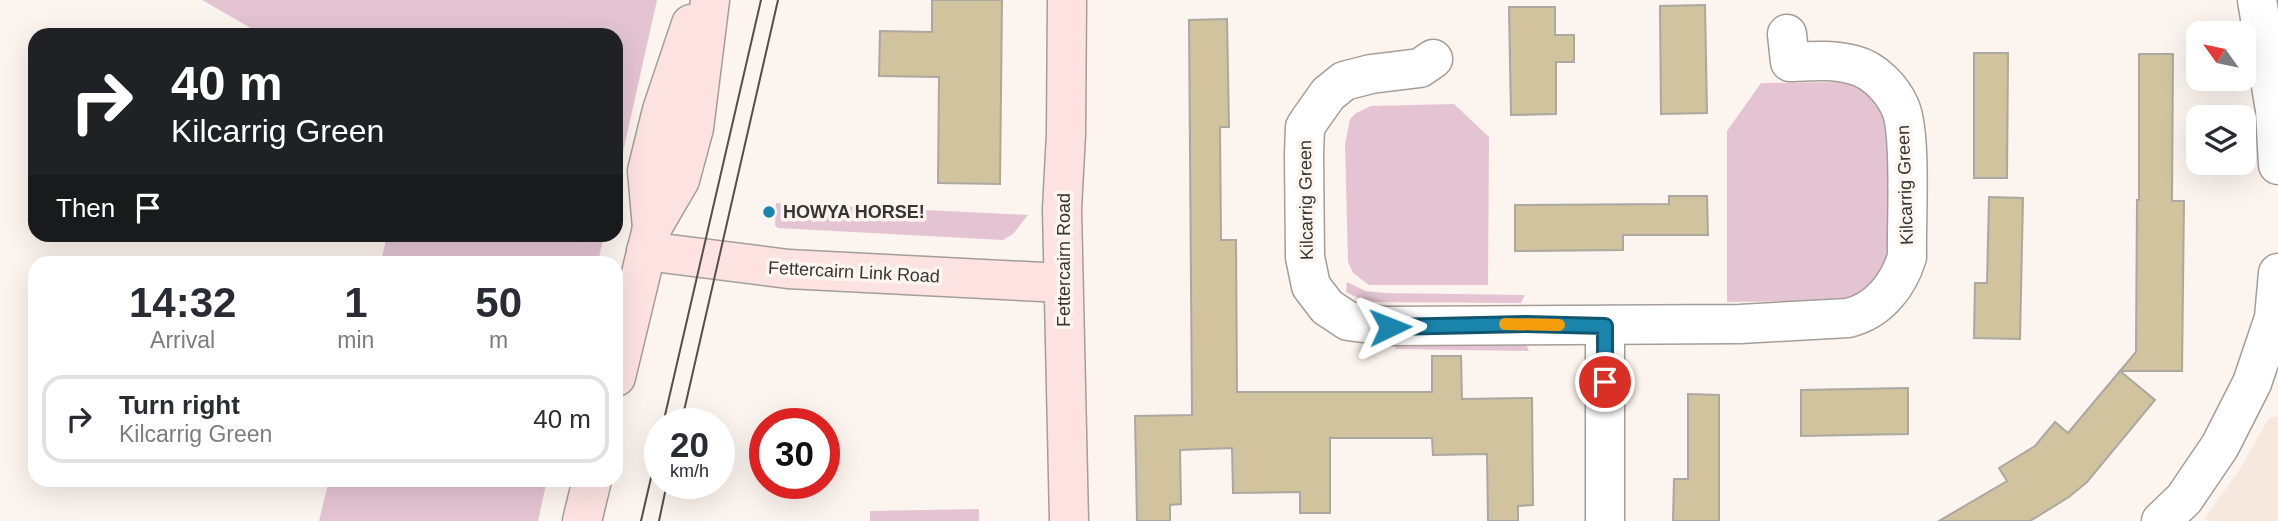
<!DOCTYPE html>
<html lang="en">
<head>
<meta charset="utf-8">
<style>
	:root { --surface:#fff; --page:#f7f7f7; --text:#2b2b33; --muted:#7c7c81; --line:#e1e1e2 }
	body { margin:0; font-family:Helvetica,sans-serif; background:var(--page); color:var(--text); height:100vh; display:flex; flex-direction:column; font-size:26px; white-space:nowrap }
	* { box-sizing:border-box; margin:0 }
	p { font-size:23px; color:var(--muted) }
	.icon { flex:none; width:38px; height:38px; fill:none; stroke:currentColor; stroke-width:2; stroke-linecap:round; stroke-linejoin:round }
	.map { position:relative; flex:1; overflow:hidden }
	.side { position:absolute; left:28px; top:256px; width:595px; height:231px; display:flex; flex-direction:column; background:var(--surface); border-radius:21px; box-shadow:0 7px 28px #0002 }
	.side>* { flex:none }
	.hud { position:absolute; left:28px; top:28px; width:595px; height:214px; border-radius:21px; box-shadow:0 7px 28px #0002; background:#202124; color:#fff; overflow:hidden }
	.needle { width:46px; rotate:303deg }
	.buttons { position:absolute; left:2186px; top:21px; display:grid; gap:14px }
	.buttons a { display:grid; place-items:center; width:70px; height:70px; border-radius:14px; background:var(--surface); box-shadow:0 7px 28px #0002; font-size:35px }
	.speed { position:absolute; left:644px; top:408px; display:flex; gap:14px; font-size:35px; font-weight:700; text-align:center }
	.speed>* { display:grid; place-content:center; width:91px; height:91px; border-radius:50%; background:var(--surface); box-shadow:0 7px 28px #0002; line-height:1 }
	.speed small { font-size:18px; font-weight:400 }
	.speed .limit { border:10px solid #d22; background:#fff; color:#111 }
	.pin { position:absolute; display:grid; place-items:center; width:60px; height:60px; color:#fff; margin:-30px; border:4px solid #fff; border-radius:50%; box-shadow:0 2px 7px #0007 }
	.me { position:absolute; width:77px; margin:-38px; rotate:88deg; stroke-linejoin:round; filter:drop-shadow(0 0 5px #0008) }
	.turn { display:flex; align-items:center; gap:24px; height:147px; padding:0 28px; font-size:32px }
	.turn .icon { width:91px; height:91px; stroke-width:2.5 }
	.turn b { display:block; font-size:49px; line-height:60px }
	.then { display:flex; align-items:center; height:66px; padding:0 28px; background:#0003; gap:14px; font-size:26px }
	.eta { display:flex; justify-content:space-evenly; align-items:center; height:119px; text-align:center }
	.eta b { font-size:42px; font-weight:700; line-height:49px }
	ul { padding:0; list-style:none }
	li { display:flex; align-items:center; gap:21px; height:88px; margin:0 14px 10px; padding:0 14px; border:4px solid var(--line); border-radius:21px }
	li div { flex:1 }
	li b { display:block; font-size:26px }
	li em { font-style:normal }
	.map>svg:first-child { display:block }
	.built { fill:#f7e8dd }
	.green { fill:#e4c4d3 }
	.building { fill:#d0c39d; stroke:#aba8a1; stroke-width:2 }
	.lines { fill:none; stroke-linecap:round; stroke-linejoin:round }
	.street-casing { stroke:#a49d98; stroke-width:41 }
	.secondary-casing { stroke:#a49d98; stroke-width:41 }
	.street { stroke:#fff; stroke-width:38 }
	.secondary { stroke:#fce3e2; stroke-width:38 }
	.tram { stroke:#534f4c; stroke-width:2 }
	.route-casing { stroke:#105670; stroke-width:18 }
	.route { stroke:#1984ac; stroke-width:12 }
	.slow { stroke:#f59e0b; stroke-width:12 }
	.poi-dot { fill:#1984ac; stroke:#fcf4ee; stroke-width:2.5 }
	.labels { text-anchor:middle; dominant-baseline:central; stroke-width:7; stroke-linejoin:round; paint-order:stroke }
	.street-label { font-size:18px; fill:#373432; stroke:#fcf4ee }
	.poi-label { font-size:18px; font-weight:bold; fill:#373432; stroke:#fcf4ee; text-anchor:start }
</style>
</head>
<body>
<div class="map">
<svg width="2278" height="521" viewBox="0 0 2278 521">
	<rect width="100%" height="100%" fill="#fcf4ee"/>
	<polygon class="built" points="2278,416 2278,521 2209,521 2204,519 2238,472 2269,418"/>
	<g class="green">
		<polygon points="202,0 657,0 616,183 616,35 263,35"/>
		<path d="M1850 82 1863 88 1874 99 1887 123V261C1881 281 1863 294 1843 301L1727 302V131L1761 83Z"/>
		<polygon points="1454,104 1489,137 1488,285 1369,285 1353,273 1348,262 1345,144 1350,119 1356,113 1371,106"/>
		<polygon points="776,203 1028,215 1013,234 1003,240 778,228 775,225"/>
		<polygon points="387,235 387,234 604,235 598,262 381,262"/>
		<polygon points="1347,282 1366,291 1385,293 1525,295 1521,303 1366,302 1346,292"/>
		<polygon points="1400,340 1525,342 1529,351 1395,349"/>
		<polygon points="329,480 547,480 538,521 319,521"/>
		<polygon points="979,509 979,521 870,521 870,511"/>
	</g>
	<g class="building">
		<polygon points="932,0 1002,0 1000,184 938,183 939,77 879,76 880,31 932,32"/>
		<polygon points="1705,5 1707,113 1661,114 1660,6"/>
		<polygon points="1509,7 1555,7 1555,35 1574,35 1574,62 1556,62 1556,114 1511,115"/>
		<polygon points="1227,19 1229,127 1220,127 1221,240 1236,240 1237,392 1432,392 1432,356 1461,356 1462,399 1532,398 1533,505 1518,506 1518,521 1488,521 1487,454 1433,455 1432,438 1330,438 1330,513 1300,513 1300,492 1233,493 1232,448 1180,450 1181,504 1170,505 1170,521 1137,521 1135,416 1192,415 1189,20"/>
		<polygon points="1974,53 2008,53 2007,178 1974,178"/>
		<polygon points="2139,54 2173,54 2172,201 2184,201 2182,371 2120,371 2136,352 2137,200 2139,200"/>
		<polygon points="1669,196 1707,196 1708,235 1623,235 1623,250 1515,251 1515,205 1669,204"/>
		<polygon points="1989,197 2023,198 2020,339 1974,338 1975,283 1987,283"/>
		<polygon points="2120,371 2155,400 2087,482 2069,497 2030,521 1939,521 2007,481 1999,468 2035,446 2055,422 2068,433"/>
		<polygon points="1908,388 1908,434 1801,436 1801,390"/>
		<polygon points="1688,394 1719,395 1719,521 1673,521 1674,479 1688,479"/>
	</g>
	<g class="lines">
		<defs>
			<g id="street">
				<polyline points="2257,0 2275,110 2278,165"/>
				<path d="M1433 59 1420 68 1371 74 1344 81 1328 94 1311 118 1305 127 1304 155 1305 257 1311 286 1327 307 1348 321 1386 326 1740 324 1848 318C1878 311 1898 286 1907 257 1906 224 1912 132 1900 107 1892 89 1874 70 1854 65 1834 59 1811 61 1790 62L1787 34"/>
				<polyline points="1605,326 1605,521"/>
				<polyline points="2161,521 2184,499 2220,446 2252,383 2274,318 2278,273"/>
			</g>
			<g id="secondary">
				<polyline points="1067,0 1066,134 1062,209 1069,521"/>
				<polyline points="652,228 647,171 662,110 691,24"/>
				<polyline points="646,251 788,269 1063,283"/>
				<polyline points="616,377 652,228 680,180 694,128 710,0"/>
				<polyline points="582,521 592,480"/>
			</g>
		</defs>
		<use href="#street" class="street-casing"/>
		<use href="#secondary" class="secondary-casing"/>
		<use href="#street" class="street"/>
		<use href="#secondary" class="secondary"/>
		<g class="tram">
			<polyline points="663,424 761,0"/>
			<polyline points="681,424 778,0"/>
			<polyline points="641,521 660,439"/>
			<polyline points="659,521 667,483"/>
		</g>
	</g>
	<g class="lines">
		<defs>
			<polyline id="route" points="1390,327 1526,324 1605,326 1605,382"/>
		</defs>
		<use href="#route" class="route-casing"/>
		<use href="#route" class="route"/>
		<polyline class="slow" points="1505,324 1559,325"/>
	</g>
	<circle class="poi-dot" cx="769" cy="212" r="7"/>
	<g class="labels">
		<g class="street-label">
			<text transform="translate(1905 185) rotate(-92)">Kilcarrig Green</text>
			<text transform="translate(1306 200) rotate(-91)">Kilcarrig Green</text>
			<text transform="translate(1064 260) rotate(-90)">Fettercairn Road</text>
			<text transform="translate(854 272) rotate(3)">Fettercairn Link Road</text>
		</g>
		<g class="poi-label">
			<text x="783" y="212">HOWYA HORSE!</text>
		</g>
	</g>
</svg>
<div class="buttons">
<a><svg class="needle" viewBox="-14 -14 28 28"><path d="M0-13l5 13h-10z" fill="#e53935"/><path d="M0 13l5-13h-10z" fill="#7c7c81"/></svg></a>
<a><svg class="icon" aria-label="layers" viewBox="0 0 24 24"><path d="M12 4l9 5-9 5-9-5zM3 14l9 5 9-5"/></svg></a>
</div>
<div class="speed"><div>20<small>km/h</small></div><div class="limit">30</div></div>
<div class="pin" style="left:1605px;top:382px;background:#d93025"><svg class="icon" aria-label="arrive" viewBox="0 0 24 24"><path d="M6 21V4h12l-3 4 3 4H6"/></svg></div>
<svg class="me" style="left:1390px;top:327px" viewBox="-20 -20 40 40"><path d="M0-17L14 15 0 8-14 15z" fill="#1984ac" stroke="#fff" stroke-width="4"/></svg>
<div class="hud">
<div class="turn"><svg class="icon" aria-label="right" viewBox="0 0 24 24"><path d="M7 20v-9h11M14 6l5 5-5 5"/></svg><div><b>40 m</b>Kilcarrig Green</div></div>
<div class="then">Then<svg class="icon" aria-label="arrive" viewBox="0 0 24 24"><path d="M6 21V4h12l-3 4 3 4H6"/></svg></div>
</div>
<section class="side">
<div class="eta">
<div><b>14:32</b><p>Arrival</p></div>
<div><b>1</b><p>min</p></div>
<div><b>50</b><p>m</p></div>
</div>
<ul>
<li><svg class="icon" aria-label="right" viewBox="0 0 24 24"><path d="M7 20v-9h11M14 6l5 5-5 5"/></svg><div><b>Turn right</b><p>Kilcarrig Green</p></div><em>40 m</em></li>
</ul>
</section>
</div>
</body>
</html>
